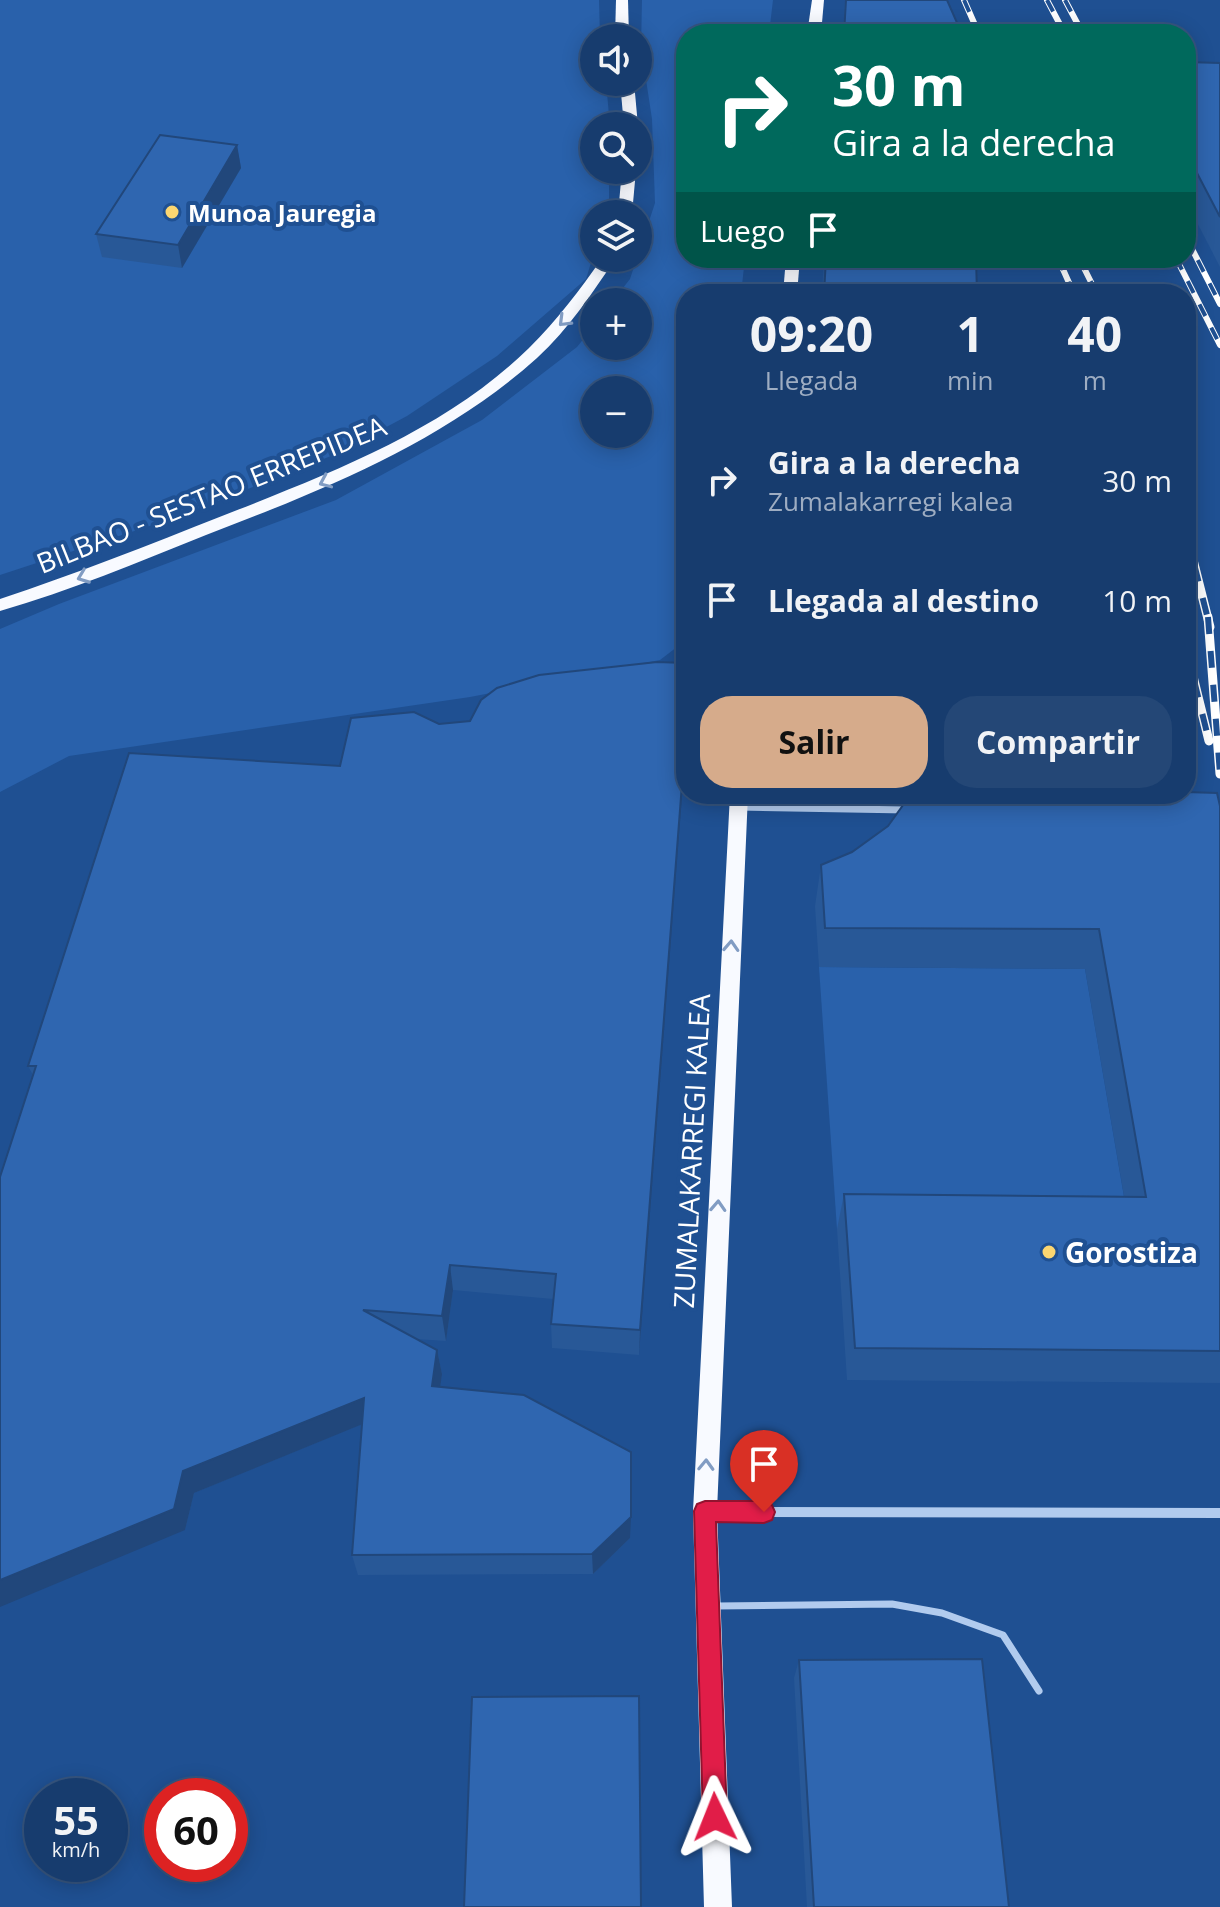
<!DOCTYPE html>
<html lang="es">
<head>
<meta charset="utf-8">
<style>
	:root { --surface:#173c6e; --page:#244776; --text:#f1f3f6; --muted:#9eadc2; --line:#365681; --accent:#d6ab8b }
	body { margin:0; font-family:"Open Sans",sans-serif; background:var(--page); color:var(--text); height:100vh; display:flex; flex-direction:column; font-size:30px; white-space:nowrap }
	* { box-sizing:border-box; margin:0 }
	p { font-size:26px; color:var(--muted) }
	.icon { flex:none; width:44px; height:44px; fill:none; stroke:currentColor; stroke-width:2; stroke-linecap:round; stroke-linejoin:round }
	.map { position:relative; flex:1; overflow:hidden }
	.side { position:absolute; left:676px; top:284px; width:520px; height:520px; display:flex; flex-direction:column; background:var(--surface); border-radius:32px; box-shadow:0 4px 20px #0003,0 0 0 2px var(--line) }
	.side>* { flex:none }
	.banner { position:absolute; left:676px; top:24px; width:520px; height:244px; border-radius:32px; box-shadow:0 4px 20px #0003,0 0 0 2px var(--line); background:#00695c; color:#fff; overflow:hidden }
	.buttons { position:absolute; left:580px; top:24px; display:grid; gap:16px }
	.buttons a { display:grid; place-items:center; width:72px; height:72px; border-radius:50%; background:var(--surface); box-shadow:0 4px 20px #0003,0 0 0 2px var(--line); font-size:40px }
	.speed { position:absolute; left:24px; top:1778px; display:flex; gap:16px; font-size:40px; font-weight:700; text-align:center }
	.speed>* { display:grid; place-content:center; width:104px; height:104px; border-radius:50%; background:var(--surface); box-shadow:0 4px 20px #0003,0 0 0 2px var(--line); line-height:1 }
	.speed small { font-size:20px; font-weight:400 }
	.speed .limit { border:12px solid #d22; background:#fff; color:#111 }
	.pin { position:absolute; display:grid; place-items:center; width:68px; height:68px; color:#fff; margin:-82px -34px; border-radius:50% 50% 50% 0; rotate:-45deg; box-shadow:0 0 8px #0007 }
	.pin .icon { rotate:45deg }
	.me { position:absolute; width:88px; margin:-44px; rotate:358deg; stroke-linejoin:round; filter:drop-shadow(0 0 6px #0008) }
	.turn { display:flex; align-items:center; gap:28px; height:168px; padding:0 24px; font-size:36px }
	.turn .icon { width:104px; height:104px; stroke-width:2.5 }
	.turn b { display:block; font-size:56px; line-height:68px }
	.then { display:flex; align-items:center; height:76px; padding:0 24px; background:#0003; gap:16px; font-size:30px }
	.eta { display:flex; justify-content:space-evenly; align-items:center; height:136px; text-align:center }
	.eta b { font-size:48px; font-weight:700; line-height:56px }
	.action { display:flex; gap:16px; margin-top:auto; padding:16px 24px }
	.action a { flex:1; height:92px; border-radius:32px; background:var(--accent); color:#111; font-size:32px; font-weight:700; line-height:92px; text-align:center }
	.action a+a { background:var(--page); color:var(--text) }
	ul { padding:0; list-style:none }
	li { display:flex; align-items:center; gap:24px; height:120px; padding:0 24px }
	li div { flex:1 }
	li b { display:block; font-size:30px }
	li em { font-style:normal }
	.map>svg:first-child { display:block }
	.green { fill:#2961ab; fill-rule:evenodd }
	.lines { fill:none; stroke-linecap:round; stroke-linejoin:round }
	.lane { stroke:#b1cbee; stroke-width:7 }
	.street-far1 { stroke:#b1cbee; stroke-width:7 }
	.street { stroke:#b1cbee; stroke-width:10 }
	.primary { fill:#f8faff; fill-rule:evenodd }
	.rail-far1-casing { stroke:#fff; stroke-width:6 }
	.rail-casing { stroke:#fff; stroke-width:9 }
	.rail-far1 { stroke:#1f5092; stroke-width:4; stroke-dasharray:13; stroke-linecap:butt }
	.rail { stroke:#1f5092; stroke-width:6; stroke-dasharray:17; stroke-linecap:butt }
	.wall { fill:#285897 }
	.shaded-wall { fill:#21477b }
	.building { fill:#2f66b0; stroke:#21477b; stroke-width:2 }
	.oneway { stroke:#819cc3 }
	.route { fill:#e11d48; stroke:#92132f; stroke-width:2 }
	.poi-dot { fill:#fbd671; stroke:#1f5092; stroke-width:3 }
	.labels { text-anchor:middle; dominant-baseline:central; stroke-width:8; stroke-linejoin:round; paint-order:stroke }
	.far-poi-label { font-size:24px; font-weight:bold; fill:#fff; stroke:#1f5092; text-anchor:start }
	.street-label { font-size:28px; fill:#fff; stroke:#1f5092 }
	.poi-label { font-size:28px; font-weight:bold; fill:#fff; stroke:#1f5092; text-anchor:start }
</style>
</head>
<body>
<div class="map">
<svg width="1220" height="1907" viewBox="0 0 1220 1907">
	<rect width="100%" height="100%" fill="#1f5092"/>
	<g class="green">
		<polygon points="0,0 599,0 600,38 594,38 594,82 606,82 610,126 594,126 594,170 609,170 609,201 605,214 594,214 594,253 586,279 497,356 407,416 336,454 177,517 0,575"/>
		<path d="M642 0H773L769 34H686V258H745L741 294H686V640L660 660 470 697 69 756 0 792V629L59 604 336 500 482 420 577 347 594 326V346H638V302H612L630 279 655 203 652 119 641 47ZM594 390H638V434H594Z"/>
		<polygon points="819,967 1085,969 1130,1232 837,1229"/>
	</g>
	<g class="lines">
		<polyline class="lane" points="716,1606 892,1604 942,1613 1003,1635 1039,1691"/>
		<polyline class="street-far1" points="738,807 907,810"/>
		<polyline class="street" points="709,1512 1220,1513"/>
		<g class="primary">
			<polygon points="616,0 628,0 629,38 615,38"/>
			<polygon points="812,0 824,0 821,34 807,34"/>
			<polygon points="620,82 634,82 638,126 624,126"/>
			<polygon points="622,170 636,170 632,214 618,214"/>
			<path d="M602 258H616C592 293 569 329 537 358 442 443 323 490 206 535 138 562 70 591 0 611V599C75 574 149 545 222 516 329 474 446 430 529 348 557 320 580 290 602 258Z"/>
			<polygon points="786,258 800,258 797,294 783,294"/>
			<polygon points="730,794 748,794 717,1511 732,1907 704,1907 693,1511"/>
		</g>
		<defs>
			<g id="rail-far1">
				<polyline points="964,0 979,34"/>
				<polyline points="1047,0 1065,34"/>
				<polyline points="1065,0 1083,34"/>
				<polyline points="1186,237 1220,304"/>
				<polyline points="1058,258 1074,294"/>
				<polyline points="1079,258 1097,294"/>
				<polyline points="1176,258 1220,345"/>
			</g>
			<g id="rail">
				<polyline points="1186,532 1210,627"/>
				<polyline points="1208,617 1220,774"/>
				<polyline points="1186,648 1209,741"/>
			</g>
		</defs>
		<use href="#rail-far1" class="rail-far1-casing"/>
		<use href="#rail" class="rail-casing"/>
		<use href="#rail-far1" class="rail-far1"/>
		<use href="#rail" class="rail"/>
	</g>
	<g class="wall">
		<polygon points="845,0 947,0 962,34 843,34"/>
		<polygon points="1186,62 1220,63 1220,267 1186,201"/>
		<polygon points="237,145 241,168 182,268 102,257 96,234"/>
		<polygon points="824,258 976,258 977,294 822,294"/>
		<polygon points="686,663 686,743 639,1355 552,1348 551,1324 553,1299 453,1290 446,1341 416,1339 437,1350 442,1374 440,1387 630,1538 593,1574 358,1575 352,1555 362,1424 194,1493 185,1530 33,1075 28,1066 340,766 439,724 470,721"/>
		<polygon points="1220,806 1220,1383 847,1380 837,1229 844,1194 1124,1196 1085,969 819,967 815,906 821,865"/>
		<polygon points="799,1660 1009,1907 807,1907 794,1678"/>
	</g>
	<g class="shaded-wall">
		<polygon points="237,145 241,168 182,268 178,245"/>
		<polygon points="686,732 686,743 639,1355 640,1330"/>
		<polygon points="450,1265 453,1290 446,1341 442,1316"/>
		<polygon points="437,1350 442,1374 437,1410 432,1386"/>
		<polygon points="364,1398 370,1421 194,1493 185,1530 0,1607 0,1580 183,1471"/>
		<polygon points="631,1517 630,1538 593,1574 592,1554"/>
	</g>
	<g class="building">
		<polygon points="846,0 947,0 962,34 844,34"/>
		<polygon points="1186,62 1220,63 1220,217 1186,152"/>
		<polygon points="160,135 237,145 178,245 96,234"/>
		<polygon points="826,258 976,258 977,294 824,294"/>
		<polygon points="657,662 686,663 686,732 640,1330 551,1324 556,1274 450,1265 442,1316 363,1310 437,1350 432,1386 524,1395 631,1452 631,1517 592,1554 352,1555 364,1398 183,1471 174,1509 0,1580 0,1177 36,1066 28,1066 129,753 340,766 351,718 414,712 439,724 470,721 481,700 497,688 539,675"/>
		<polygon points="1186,792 1217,793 1220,806 1220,1351 855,1348 844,1194 1146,1197 1099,929 825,928 821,865 852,852 888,826 911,794 1186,794"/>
		<polygon points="982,1659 1009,1907 814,1907 799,1660"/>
		<polygon points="639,1696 641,1907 464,1907 472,1697"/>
	</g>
	<defs><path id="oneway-chevron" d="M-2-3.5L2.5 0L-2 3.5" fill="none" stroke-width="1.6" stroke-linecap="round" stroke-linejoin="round" transform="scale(2)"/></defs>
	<g class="oneway">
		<use href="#oneway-chevron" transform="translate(564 321) rotate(135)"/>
		<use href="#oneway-chevron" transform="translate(325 482) rotate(156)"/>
		<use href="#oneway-chevron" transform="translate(83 577) rotate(159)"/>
		<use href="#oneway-chevron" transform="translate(731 946) rotate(-87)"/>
		<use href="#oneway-chevron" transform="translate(718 1206) rotate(-87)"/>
		<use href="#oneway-chevron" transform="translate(706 1465) rotate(-88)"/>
	</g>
	<polygon class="route" points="705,1501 764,1501 772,1505 775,1512 772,1520 764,1523 716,1522 727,1817 723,1825 715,1829 706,1825 703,1817 694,1511 697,1504"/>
	<g class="poi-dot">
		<circle cx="172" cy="212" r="8"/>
		<circle cx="1049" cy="1252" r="8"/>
	</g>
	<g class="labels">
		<g class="far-poi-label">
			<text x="188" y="212">Munoa Jauregia</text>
		</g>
		<g class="street-label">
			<text transform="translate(211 494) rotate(-22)">BILBAO - SESTAO ERREPIDEA</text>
			<text transform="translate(691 1151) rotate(-87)">ZUMALAKARREGI KALEA</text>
		</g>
		<g class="poi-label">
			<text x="1065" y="1252">Gorostiza</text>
		</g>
	</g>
</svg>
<div class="buttons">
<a><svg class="icon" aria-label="sound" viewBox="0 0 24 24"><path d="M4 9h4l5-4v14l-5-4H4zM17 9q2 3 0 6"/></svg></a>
<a><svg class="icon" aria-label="search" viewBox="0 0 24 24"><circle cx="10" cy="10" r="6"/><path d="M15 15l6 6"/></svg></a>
<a><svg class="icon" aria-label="layers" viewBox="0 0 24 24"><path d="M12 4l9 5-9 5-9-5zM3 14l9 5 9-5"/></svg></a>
<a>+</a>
<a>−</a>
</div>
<div class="speed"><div>55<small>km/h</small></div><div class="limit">60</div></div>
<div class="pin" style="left:764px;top:1512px;background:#d93025"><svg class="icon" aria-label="arrive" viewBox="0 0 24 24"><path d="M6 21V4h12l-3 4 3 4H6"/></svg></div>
<svg class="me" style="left:715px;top:1817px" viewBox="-20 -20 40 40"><path d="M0-17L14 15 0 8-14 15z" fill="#e11d48" stroke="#fff" stroke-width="4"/></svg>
<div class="banner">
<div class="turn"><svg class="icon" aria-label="right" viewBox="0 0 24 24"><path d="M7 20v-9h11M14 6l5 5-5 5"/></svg><div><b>30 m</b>Gira a la derecha</div></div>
<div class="then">Luego<svg class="icon" aria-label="arrive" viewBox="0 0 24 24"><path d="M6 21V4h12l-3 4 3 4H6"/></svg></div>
</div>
<section class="side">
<div class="eta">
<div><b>09:20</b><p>Llegada</p></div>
<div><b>1</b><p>min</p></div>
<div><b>40</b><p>m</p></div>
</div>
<ul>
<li><svg class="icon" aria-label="right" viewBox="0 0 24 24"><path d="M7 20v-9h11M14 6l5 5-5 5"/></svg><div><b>Gira a la derecha</b><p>Zumalakarregi kalea</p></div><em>30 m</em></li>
<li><svg class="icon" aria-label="arrive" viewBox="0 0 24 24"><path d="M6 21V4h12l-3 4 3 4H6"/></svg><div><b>Llegada al destino</b></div><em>10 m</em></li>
</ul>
<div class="action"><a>Salir</a><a>Compartir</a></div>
</section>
</div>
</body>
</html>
